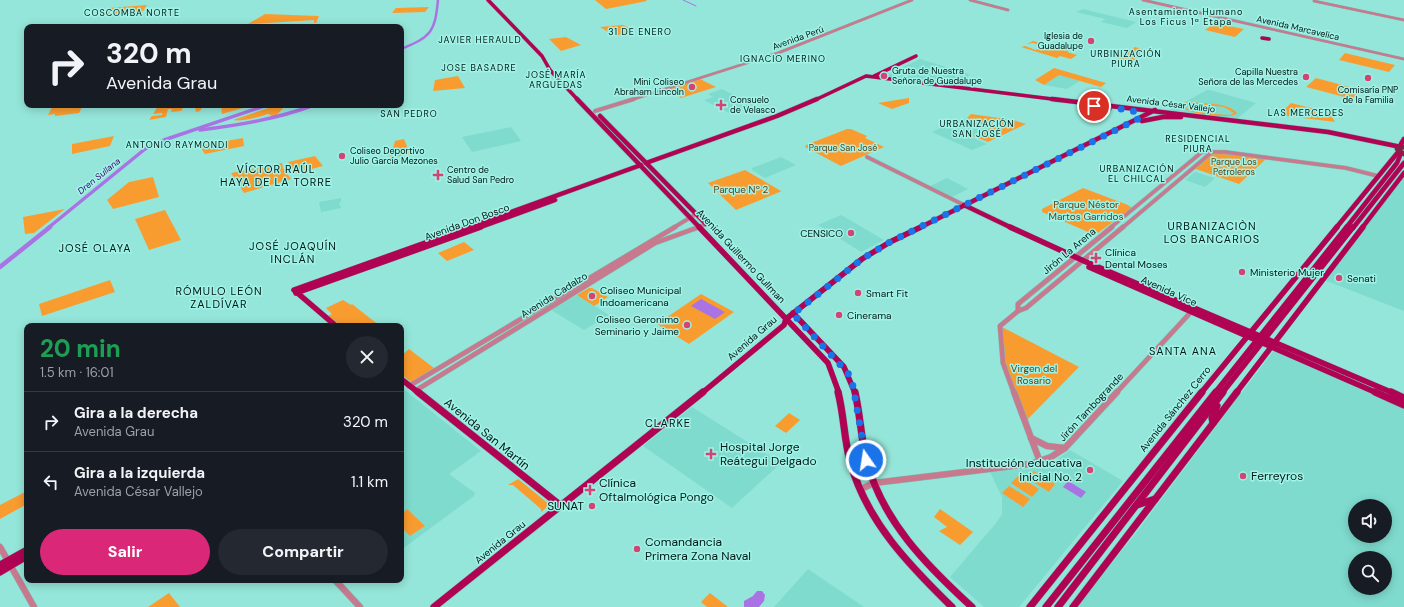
<!DOCTYPE html>
<html lang="es">
<head>
<meta charset="utf-8">
<style>
	:root { --surface:#171b24; --page:#242831; --text:#f1f3f6; --muted:#9ea1a6; --line:#363941; --accent:#db2777 }
	body { margin:0; font-family:"DM Sans",sans-serif; background:var(--page); color:var(--text); height:100vh; display:flex; flex-direction:column; font-size:15px; white-space:nowrap }
	* { box-sizing:border-box; margin:0 }
	p { font-size:13px; color:var(--muted) }
	.icon { flex:none; width:22px; height:22px; fill:none; stroke:currentColor; stroke-width:2; stroke-linecap:round; stroke-linejoin:round }
	.map { position:relative; flex:1; overflow:hidden }
	.details { position:absolute; left:24px; top:323px; width:380px; height:260px; display:flex; flex-direction:column; background:var(--surface); border-radius:8px; box-shadow:0 2px 10px #0003 }
	.details>* { flex:none }
	.top-card { position:absolute; left:24px; top:24px; width:380px; height:84px; border-radius:8px; box-shadow:0 2px 10px #0003; background:#171b24; color:var(--text); overflow:hidden }
	.fabs { position:absolute; left:1348px; top:499px; display:grid; gap:8px }
	.fabs a { display:grid; place-items:center; width:44px; height:44px; border-radius:50%; background:var(--surface); box-shadow:0 2px 10px #0003; font-size:20px }
	.pin { position:absolute; display:grid; place-items:center; width:34px; height:34px; color:#fff; margin:-17px; border:2px solid #fff; border-radius:50%; box-shadow:0 1px 4px #0007 }
	.me { position:absolute; width:44px; margin:-22px; rotate:347deg; stroke-linejoin:round; filter:drop-shadow(0 0 3px #0008) }
	.turn { display:flex; align-items:center; gap:14px; height:84px; padding:0 16px; font-size:18px }
	.turn .icon { width:52px; height:52px; stroke-width:2.5 }
	.turn b { display:block; font-size:28px; line-height:34px }
	.round { display:grid; place-items:center; flex:none; width:42px; height:42px; border-radius:21px; background:var(--page) }
	.summary { display:flex; align-items:center; justify-content:space-between; height:68px; padding:0 16px }
	h1 { font-size:24px; font-weight:800; line-height:30px; color:#1e9e55 }
	.action { display:flex; gap:8px; margin-top:auto; padding:8px 16px }
	.action a { flex:1; height:46px; border-radius:24px; background:var(--accent); color:#fff; font-size:16px; font-weight:800; line-height:46px; text-align:center }
	.action a+a { background:var(--page); color:var(--text) }
	ul { padding:0; list-style:none }
	li { display:flex; align-items:center; gap:12px; height:60px; padding:0 16px; border-top:1px solid var(--line) }
	li div { flex:1 }
	li b { display:block; font-size:15px }
	li em { font-style:normal }
	.map>svg:first-child { display:block }
	.built { fill:#7fdbce; fill-rule:evenodd }
	.green { fill:#f99c30; fill-rule:evenodd }
	.water { fill:#a973e4 }
	.lines { fill:none; stroke-linecap:round; stroke-linejoin:round }
	.stream { stroke:#a973e4; stroke-width:1 }
	.canal-far2 { stroke:#a973e4; stroke-width:2.5 }
	.canal-far1 { stroke:#a973e4; stroke-width:3.5 }
	.canal { stroke:#a973e4; stroke-width:4.5 }
	.minor-far3-casing { stroke:#7ac1b7; stroke-width:3 }
	.minor-far2-casing { stroke:#7ac1b7; stroke-width:4.5 }
	.minor-far1-casing { stroke:#7ac1b7; stroke-width:5.5 }
	.minor-casing { stroke:#7ac1b7; stroke-width:7 }
	.major-far3-casing { stroke:#7ac1b7; stroke-width:4 }
	.major-far2-casing { stroke:#7ac1b7; stroke-width:5.5 }
	.major-far1-casing { stroke:#7ac1b7; stroke-width:6 }
	.major-casing { stroke:#7ac1b7; stroke-width:8 }
	.highway-casing { stroke:#7ac1b7; stroke-width:5.5 }
	.minor-far3 { stroke:#c9798d; stroke-width:2.5 }
	.minor-far2 { stroke:#c9798d; stroke-width:3.5 }
	.minor-far1 { stroke:#c9798d; stroke-width:4.5 }
	.minor { stroke:#c9798d; stroke-width:6 }
	.major-far3 { stroke:#b00353; stroke-width:3.5 }
	.major-far2 { stroke:#b00353; stroke-width:4.5 }
	.major-far1 { stroke:#b00353; stroke-width:5.5 }
	.major { stroke:#b00353; stroke-width:7 }
	.highway { stroke:#862145; stroke-width:4.5 }
	.route { stroke:#1a73e8; stroke-width:7; stroke-dasharray:0 12.6 }
	.poi-dot { fill:#d14473; stroke:#a2f3e7; stroke-width:1.5 }
	.labels { text-anchor:middle; dominant-baseline:central; stroke-width:3; stroke-linejoin:round; paint-order:stroke }
	.far-neighbourhood-label { font-size:9px; letter-spacing:1px; fill:#011916; stroke:#a2f3e7 }
	.far-street-label { font-size:9px; fill:#011916; stroke:#a2f3e7 }
	.far-poi-label { font-size:9px; fill:#011916; stroke:#a2f3e7; text-anchor:start }
	.far-park-label { font-size:9px; fill:#643d10; stroke:#a2f3e7 }
	.far-water-label { font-size:9px; font-style:italic; fill:#41006d; stroke:#a2f3e7 }
	.park-label { font-size:10px; fill:#643d10; stroke:#a2f3e7 }
	.street-label { font-size:10px; fill:#011916; stroke:#a2f3e7 }
	.poi-label { font-size:10px; fill:#011916; stroke:#a2f3e7; text-anchor:start }
	.neighbourhood-label { font-size:11px; letter-spacing:1px; fill:#011916; stroke:#a2f3e7 }
	.near-street-label { font-size:12px; fill:#011916; stroke:#a2f3e7 }
	.near-poi-label { font-size:12px; fill:#011916; stroke:#a2f3e7; text-anchor:start }
</style>
</head>
<body>
<div class="map">
<svg width="1404" height="607" viewBox="0 0 1404 607">
	<rect width="100%" height="100%" fill="#95e6da"/>
	<g class="built">
		<polygon points="1083,9 1136,22 1127,28 1101,22 1105,19 1076,12"/>
		<polygon points="920,59 969,74 965,86 890,77 887,75"/>
		<polygon points="1059,75 1080,81 1067,89 1044,85"/>
		<polygon points="722,89 753,105 729,113 704,100 713,97 708,94"/>
		<polygon points="1207,90 1210,90 1256,103 1237,119 1170,110"/>
		<polygon points="967,118 991,128 992,128 973,136 949,125"/>
		<polygon points="945,126 947,126 987,144 972,150 932,132"/>
		<polygon points="511,127 521,141 472,152 462,137"/>
		<polygon points="781,157 796,165 765,178 752,170 752,168"/>
		<polygon points="1195,172 1215,178 1205,187 1185,180"/>
		<polygon points="947,178 968,189 952,197 930,186"/>
		<polygon points="1404,178 1404,311 1324,280"/>
		<polygon points="341,198 341,202 339,203 341,208 321,212 319,202"/>
		<polygon points="841,215 884,240 861,252 818,225"/>
		<polygon points="577,295 609,315 584,330 551,310"/>
		<path d="M1277 346 1404 401V607H1076L1133 537ZM1355 506H1385V536H1355ZM1355 558H1385V588H1355Z"/>
		<polygon points="401,387 481,451 449,474 475,493 474,496 401,550"/>
		<polygon points="692,407 781,463 732,508 643,446"/>
		<polygon points="1070,450 1123,481 1019,607 984,607 950,577 996,523 1002,514 1002,497 990,472 1029,469 1045,465 1052,463"/>
		<polygon points="808,569 864,607 774,607"/>
	</g>
	<g class="green">
		<polygon points="595,0 646,0 647,1 606,9"/>
		<polygon points="147,5 143,11 104,15 109,8"/>
		<polygon points="429,7 425,12 392,13 396,8"/>
		<polygon points="265,14 319,16 316,23 314,23 314,20 248,24"/>
		<polygon points="1215,23 1244,29 1235,37 1205,30"/>
		<polygon points="623,25 634,30 615,36 600,27"/>
		<polygon points="566,37 581,45 561,51 549,39"/>
		<polygon points="1033,41 1069,51 1067,52 1077,55 1071,59 1060,56 1057,58 1021,47 1025,46 1036,50 1043,46 1033,43 1027,44"/>
		<polygon points="1135,47 1148,51 1131,62 1117,59"/>
		<polygon points="1345,53 1395,65 1389,72 1339,60"/>
		<polygon points="1054,68 1106,83 1101,87 1059,75 1044,85 1035,80"/>
		<polygon points="458,76 465,88 433,91 435,80"/>
		<polygon points="1316,78 1361,90 1352,99 1306,87"/>
		<polygon points="700,79 716,87 681,98 666,89"/>
		<polygon points="909,98 909,103 892,109 878,103"/>
		<path d="M1189 102C1203 104 1228 102 1237 113 1231 120 1189 114 1182 107L1183 103ZM1190 103 1224 107 1234 113 1230 115 1213 114 1211 110 1196 108 1197 112 1189 110 1185 107Z"/>
		<polygon points="1291,103 1330,113 1335,122 1279,115"/>
		<polygon points="53,105 83,105 79,113 55,116 55,114 48,115"/>
		<polygon points="165,105 253,105 222,114 221,105 202,108 200,111 196,112 195,106 183,108 181,111 171,112 172,109 168,109 166,117 149,120 152,116 162,115 162,113 153,114 158,106"/>
		<path d="M277 105H286L273 119H271V115L267 114C262 117 239 122 233 120Z"/>
		<polygon points="971,114 1013,120 1026,124 988,142 973,136 991,128 967,118"/>
		<polygon points="847,129 851,129 867,136 865,138 884,147 841,166 805,147 806,145"/>
		<polygon points="114,136 110,146 72,154 72,144"/>
		<polygon points="243,138 244,146 205,154 199,146"/>
		<polygon points="404,139 410,154 390,158 395,141"/>
		<polygon points="1215,153 1219,153 1266,159 1239,184 1193,168 1208,155"/>
		<polygon points="315,156 323,166 296,173 288,162"/>
		<polygon points="282,163 283,168 291,179 244,193 231,173"/>
		<polygon points="745,170 781,191 782,191 736,210 708,183"/>
		<polygon points="153,177 159,197 113,209 107,200 129,182"/>
		<polygon points="1083,188 1128,205 1132,208 1095,235 1042,212 1042,209"/>
		<polygon points="65,209 34,233 25,234 23,217"/>
		<polygon points="165,210 181,240 149,250 135,219"/>
		<polygon points="464,242 474,250 447,261 438,253"/>
		<polygon points="110,280 115,292 42,316 39,304"/>
		<polygon points="589,288 592,288 608,297 594,306 577,295"/>
		<polygon points="701,294 734,312 689,344 657,324"/>
		<polygon points="343,300 351,305 352,304 380,326 341,326 328,316 332,314 326,308"/>
		<polygon points="1000,326 1079,367 1025,422 1003,363"/>
		<polygon points="409,349 434,368 411,382 401,374 401,356"/>
		<polygon points="789,413 800,420 786,433 775,426"/>
		<polygon points="1034,471 1055,484 1049,492 1027,478"/>
		<polygon points="1018,476 1039,489 1032,497 1011,483"/>
		<polygon points="518,479 550,505 541,512 541,509 513,485 508,485"/>
		<polygon points="1009,486 1030,499 1023,507 1002,493"/>
		<polygon points="27,491 27,504 0,519 0,505"/>
		<polygon points="407,509 425,526 410,536 401,527 401,514"/>
		<polygon points="940,509 973,532 960,545 939,531 947,527 934,517"/>
		<polygon points="169,593 180,607 148,607"/>
		<polygon points="710,593 728,607 707,607 701,602"/>
	</g>
	<g class="water">
		<polygon points="701,299 725,312 715,319 691,306"/>
		<polygon points="1068,481 1086,492 1081,498 1063,487"/>
		<polygon points="757,591 762,591 765,595 764,601 759,607 744,607 744,601 753,596"/>
	</g>
	<g class="lines">
		<polyline class="stream" points="683,0 696,6"/>
		<path class="canal-far2" d="M401 49C431 37 435 32 438 0"/>
		<g class="canal-far1">
			<path d="M200 130C239 125 277 119 314 105"/>
			<polyline points="48,228 145,149 164,140 267,105"/>
		</g>
		<polyline class="canal" points="0,267 50,227"/>
		<defs>
			<g id="minor-far3">
				<polyline points="970,0 1008,10"/>
				<polyline points="1143,0 1404,59"/>
				<polyline points="1314,1 1404,20"/>
				<polyline points="631,100 778,53 912,0"/>
			</g>
			<g id="minor-far2">
				<polyline points="595,111 634,99"/>
				<polyline points="867,157 964,205"/>
				<polyline points="673,228 696,214"/>
				<polyline points="696,228 706,224"/>
				<polyline points="1110,228 1202,152 1225,152 1346,168 1378,176"/>
				<polyline points="1122,228 1212,152"/>
			</g>
			<g id="minor-far1">
				<polyline points="1018,311 1018,304 1112,227"/>
				<polyline points="409,386 675,227"/>
				<polyline points="415,391 655,243 699,227"/>
				<polyline points="1014,393 1003,363 1000,326 1018,311 1026,308 1123,227"/>
				<polyline points="1116,393 1191,312"/>
			</g>
			<g id="minor">
				<polyline points="1014,392 1040,462"/>
				<polyline points="1031,438 1047,446 1065,448"/>
				<polyline points="861,489 874,483 1030,464 1051,457 1065,448 1117,392"/>
				<polyline points="0,547 34,607"/>
				<polyline points="335,580 360,607"/>
			</g>
			<g id="major-far3">
				<polyline points="488,0 542,56 550,70 578,100"/>
				<polyline points="1262,38 1269,39"/>
				<polyline points="874,76 916,56"/>
				<polyline points="815,100 866,76 1060,100"/>
			</g>
			<g id="major-far2">
				<polyline points="577,99 700,228"/>
				<polyline points="1052,99 1328,132 1401,147"/>
				<polyline points="600,116 706,224"/>
				<polyline points="1142,121 1163,117 1181,117"/>
				<polyline points="1402,147 1401,144 1404,139"/>
				<polyline points="646,163 777,116 817,99"/>
				<polyline points="964,205 1012,228"/>
				<polyline points="467,228 641,165"/>
				<polyline points="478,228 555,200"/>
				<polyline points="919,228 1155,110"/>
				<polyline points="1336,228 1399,151"/>
				<polyline points="1346,228 1397,163 1401,153"/>
				<polyline points="1353,228 1404,163"/>
				<polyline points="1362,228 1404,173"/>
			</g>
			<g id="major-far1">
				<polyline points="699,227 828,363 839,393"/>
				<polyline points="1010,227 1084,261 1393,393"/>
				<polyline points="1089,267 1377,393"/>
				<polyline points="296,293 481,227"/>
				<polyline points="793,313 844,367 855,393"/>
				<polyline points="336,326 294,290 470,227"/>
				<polyline points="401,379 419,393"/>
				<polyline points="702,393 784,325 786,319 862,259 890,242 921,227"/>
				<polyline points="1201,393 1337,227"/>
				<polyline points="1215,393 1347,227"/>
				<polyline points="1222,393 1353,227"/>
				<polyline points="1236,393 1363,227"/>
			</g>
			<g id="major">
				<polyline points="418,392 561,506"/>
				<path d="M838 392C844 415 844 439 850 461 866 521 909 565 952 607"/>
				<path d="M855 392C860 414 861 437 866 458 881 520 927 566 972 607"/>
				<polyline points="1375,392 1404,405"/>
				<polyline points="1391,392 1404,398"/>
				<polyline points="1213,423 1212,418 1217,406"/>
				<polyline points="1137,505 1155,499"/>
				<polyline points="0,565 27,550"/>
				<polyline points="0,572 27,556"/>
				<polyline points="434,607 703,392"/>
				<polyline points="1030,607 1202,392"/>
				<polyline points="1046,607 1216,392"/>
				<polyline points="1058,607 1223,392"/>
				<polyline points="1073,607 1237,392"/>
			</g>
			<polyline id="highway" points="1404,147 1397,149 1404,154"/>
		</defs>
		<use href="#minor-far3" class="minor-far3-casing"/>
		<use href="#minor-far2" class="minor-far2-casing"/>
		<use href="#minor-far1" class="minor-far1-casing"/>
		<use href="#minor" class="minor-casing"/>
		<use href="#major-far3" class="major-far3-casing"/>
		<use href="#major-far2" class="major-far2-casing"/>
		<use href="#major-far1" class="major-far1-casing"/>
		<use href="#major" class="major-casing"/>
		<use href="#highway" class="highway-casing"/>
		<use href="#minor-far3" class="minor-far3"/>
		<use href="#minor-far2" class="minor-far2"/>
		<use href="#minor-far1" class="minor-far1"/>
		<use href="#minor" class="minor"/>
		<use href="#major-far3" class="major-far3"/>
		<use href="#major-far2" class="major-far2"/>
		<use href="#major-far1" class="major-far1"/>
		<use href="#major" class="major"/>
		<use href="#highway" class="highway"/>
	</g>
	<g class="lines">
		<polyline class="route" points="866,460 853,386 848,373 793,314 862,259 890,242 1140,118 1137,113 1131,110 1094,106"/>
	</g>
	<g class="poi-dot">
		<circle cx="1091" cy="41" r="4"/>
		<circle cx="884" cy="76" r="4"/>
		<circle cx="1306" cy="77" r="4"/>
		<circle cx="1368" cy="78" r="4"/>
		<circle cx="692" cy="87" r="4"/>
		<path d="M719 99h4v4h4v4h-4v4h-4v-4h-4v-4h4z"/>
		<circle cx="342" cy="156" r="4"/>
		<path d="M436 169h4v4h4v4h-4v4h-4v-4h-4v-4h4z"/>
		<circle cx="851" cy="233" r="4"/>
		<path d="M1094 252h4v4h4v4h-4v4h-4v-4h-4v-4h4z"/>
		<circle cx="1242" cy="272" r="4"/>
		<circle cx="1339" cy="278" r="4"/>
		<circle cx="858" cy="293" r="4"/>
		<circle cx="592" cy="296" r="4"/>
		<circle cx="839" cy="315" r="4"/>
		<circle cx="687" cy="325" r="4"/>
		<path d="M709 448h4v4h4v4h-4v4h-4v-4h-4v-4h4z"/>
		<circle cx="1090" cy="470" r="4"/>
		<circle cx="1243" cy="476" r="4"/>
		<path d="M588 484h4v4h4v4h-4v4h-4v-4h-4v-4h4z"/>
		<circle cx="592" cy="506" r="4"/>
		<circle cx="637" cy="549" r="4"/>
	</g>
	<g class="labels">
		<g class="far-neighbourhood-label">
			<text x="1186" y="12">Asentamiento Humano<tspan x="1186" dy="10">Los Ficus 1ª Etapa</tspan></text>
			<text x="132" y="13">COSCOMBA NORTE</text>
			<text x="640" y="32">31 DE ENERO</text>
			<text x="480" y="40">JAVIER HERAULD</text>
			<text x="1126" y="54">URBINIZACIÓN<tspan x="1126" dy="10">PIURA</tspan></text>
			<text x="783" y="59">IGNACIO MERINO</text>
			<text x="479" y="68">JOSE BASADRE</text>
			<text x="556" y="75">JOSÉ MARÍA<tspan x="556" dy="10">ARGUEDAS</tspan></text>
			<text x="1306" y="113">LAS MERCEDES</text>
			<text x="409" y="114">SAN PEDRO</text>
			<text x="977" y="124">URBANIZACIÓN<tspan x="977" dy="10">SAN JOSÉ</tspan></text>
			<text x="1198" y="139">RESIDENCIAL<tspan x="1198" dy="10">PIURA</tspan></text>
			<text x="177" y="145">ANTONIO RAYMONDI</text>
			<text x="1137" y="169">URBANIZACIÓN<tspan x="1137" dy="10">EL CHILCAL</tspan></text>
		</g>
		<g class="far-street-label">
			<text transform="translate(1298 28) rotate(13)">Avenida Marcavelica</text>
			<text transform="translate(798 38) rotate(-20)">Avenida Perú</text>
			<text transform="translate(1171 104) rotate(7)">Avenida César Vallejo</text>
		</g>
		<g class="far-poi-label">
			<text x="1083" y="36" text-anchor="end">Iglesia de<tspan x="1083" dy="10">Guadalupe</tspan></text>
			<text x="892" y="71">Gruta de Nuestra<tspan x="892" dy="10">Señora de Guadalupe</tspan></text>
			<text x="1298" y="72" text-anchor="end">Capilla Nuestra<tspan x="1298" dy="10">Señora de las Mercedes</tspan></text>
			<text x="684" y="82" text-anchor="end">Mini Coliseo<tspan x="684" dy="10">Abraham Lincoln</tspan></text>
			<text x="1368" y="90" text-anchor="middle">Comisaría PNP<tspan x="1368" dy="10">de la Familia</tspan></text>
			<text x="730" y="100">Consuelo<tspan x="730" dy="10">de Velasco</tspan></text>
			<text x="350" y="151">Coliseo Deportivo<tspan x="350" dy="10">Julio García Mezones</tspan></text>
			<text x="447" y="170">Centro de<tspan x="447" dy="10">Salud San Pedro</tspan></text>
		</g>
		<g class="far-park-label">
			<text x="843" y="148">Parque San José</text>
			<text x="1234" y="162">Parque Los<tspan x="1234" dy="10">Petroleros</tspan></text>
		</g>
		<g class="far-water-label">
			<text transform="translate(99 176) rotate(-39)">Dren Sullana</text>
		</g>
		<g class="park-label">
			<text x="741" y="189">Parque Nº 2</text>
			<text x="1086" y="204">Parque Néstor<tspan x="1086" dy="12">Martos Garridos</tspan></text>
			<text x="1034" y="368">Virgen del<tspan x="1034" dy="12">Rosario</tspan></text>
		</g>
		<g class="street-label">
			<text transform="translate(467 222) rotate(-20)">Avenida Don Bosco</text>
			<text transform="translate(1069 251) rotate(-40)">Jirón La Arena</text>
			<text transform="translate(741 256) rotate(47)">Avenida Guillermo Gullman</text>
			<text transform="translate(1169 291) rotate(24)">Avenida Vice</text>
			<text transform="translate(554 295) rotate(-32)">Avenida Cadalzo</text>
			<text transform="translate(752 338) rotate(-41)">Avenida Grau</text>
			<text transform="translate(1091 407) rotate(-47)">Jirón Tambogrande</text>
			<text transform="translate(1175 409) rotate(-51)">Avenida Sánchez Cerro</text>
			<text transform="translate(500 542) rotate(-39)">Avenida Grau</text>
		</g>
		<g class="poi-label">
			<text x="843" y="233" text-anchor="end">CENSICO</text>
			<text x="1105" y="252">Clínica<tspan x="1105" dy="12">Dental Moses</tspan></text>
			<text x="1250" y="272">Ministerio Mujer</text>
			<text x="1347" y="278">Senati</text>
			<text x="600" y="290">Coliseo Municipal<tspan x="600" dy="12">Indoamericana</tspan></text>
			<text x="866" y="293">Smart Fit</text>
			<text x="847" y="315">Cinerama</text>
			<text x="679" y="319" text-anchor="end">Coliseo Geronimo<tspan x="679" dy="12">Seminario y Jaime</tspan></text>
		</g>
		<g class="neighbourhood-label">
			<text x="276" y="169">VÍCTOR RAÚL<tspan x="276" dy="13">HAYA DE LA TORRE</tspan></text>
			<text x="1212" y="226">URBANIZACIÒN<tspan x="1212" dy="13">LOS BANCARIOS</tspan></text>
			<text x="293" y="246">JOSÉ JOAQUÍN<tspan x="293" dy="13">INCLÁN</tspan></text>
			<text x="95" y="248">JOSÉ OLAYA</text>
			<text x="219" y="291">RÓMULO LEÓN<tspan x="219" dy="13">ZALDÍVAR</tspan></text>
			<text x="1183" y="351">SANTA ANA</text>
			<text x="668" y="423">CLARKE</text>
		</g>
		<g class="near-street-label">
			<text transform="translate(487 434) rotate(39)">Avenida San Martín</text>
		</g>
		<g class="near-poi-label">
			<text x="720" y="447">Hospital Jorge<tspan x="720" dy="14">Reátegui Delgado</tspan></text>
			<text x="1082" y="463" text-anchor="end">Institución educativa<tspan x="1082" dy="14">inicial No. 2</tspan></text>
			<text x="1251" y="476">Ferreyros</text>
			<text x="599" y="483">Clínica<tspan x="599" dy="14">Oftalmológica Pongo</tspan></text>
			<text x="584" y="506" text-anchor="end">SUNAT</text>
			<text x="645" y="542">Comandancia<tspan x="645" dy="14">Primera Zona Naval</tspan></text>
		</g>
	</g>
</svg>
<div class="fabs">
<a><svg class="icon" aria-label="sound" viewBox="0 0 24 24"><path d="M4 9h4l5-4v14l-5-4H4zM17 9q2 3 0 6"/></svg></a>
<a><svg class="icon" aria-label="search" viewBox="0 0 24 24"><circle cx="10" cy="10" r="6"/><path d="M15 15l6 6"/></svg></a>
</div>
<div class="pin" style="left:1094px;top:106px;background:#d93025"><svg class="icon" aria-label="arrive" viewBox="0 0 24 24"><path d="M6 21V4h12l-3 4 3 4H6"/></svg></div>
<svg class="me" style="left:866px;top:460px" viewBox="-20 -20 40 40"><circle r="17" fill="#1a73e8" stroke="#fff" stroke-width="3"/><path d="M0-11L8 9 0 5-8 9z" fill="#fff"/></svg>
<div class="top-card">
<div class="turn"><svg class="icon" aria-label="right" viewBox="0 0 24 24"><path d="M7 20v-9h11M14 6l5 5-5 5"/></svg><div><b>320 m</b>Avenida Grau</div></div>
</div>
<section class="details">
<div class="summary"><div><h1>20 min</h1><p>1.5 km · 16:01</p></div><a class="round"><svg class="icon" aria-label="close" viewBox="0 0 24 24"><path d="M6 6l12 12M18 6L6 18"/></svg></a></div>
<ul>
<li><svg class="icon" aria-label="right" viewBox="0 0 24 24"><path d="M7 20v-9h11M14 6l5 5-5 5"/></svg><div><b>Gira a la derecha</b><p>Avenida Grau</p></div><em>320 m</em></li>
<li><svg class="icon" aria-label="left" viewBox="0 0 24 24"><path d="M17 20v-9H6M10 6l-5 5 5 5"/></svg><div><b>Gira a la izquierda</b><p>Avenida César Vallejo</p></div><em>1.1 km</em></li>
</ul>
<div class="action"><a>Salir</a><a>Compartir</a></div>
</section>
</div>
</body>
</html>
